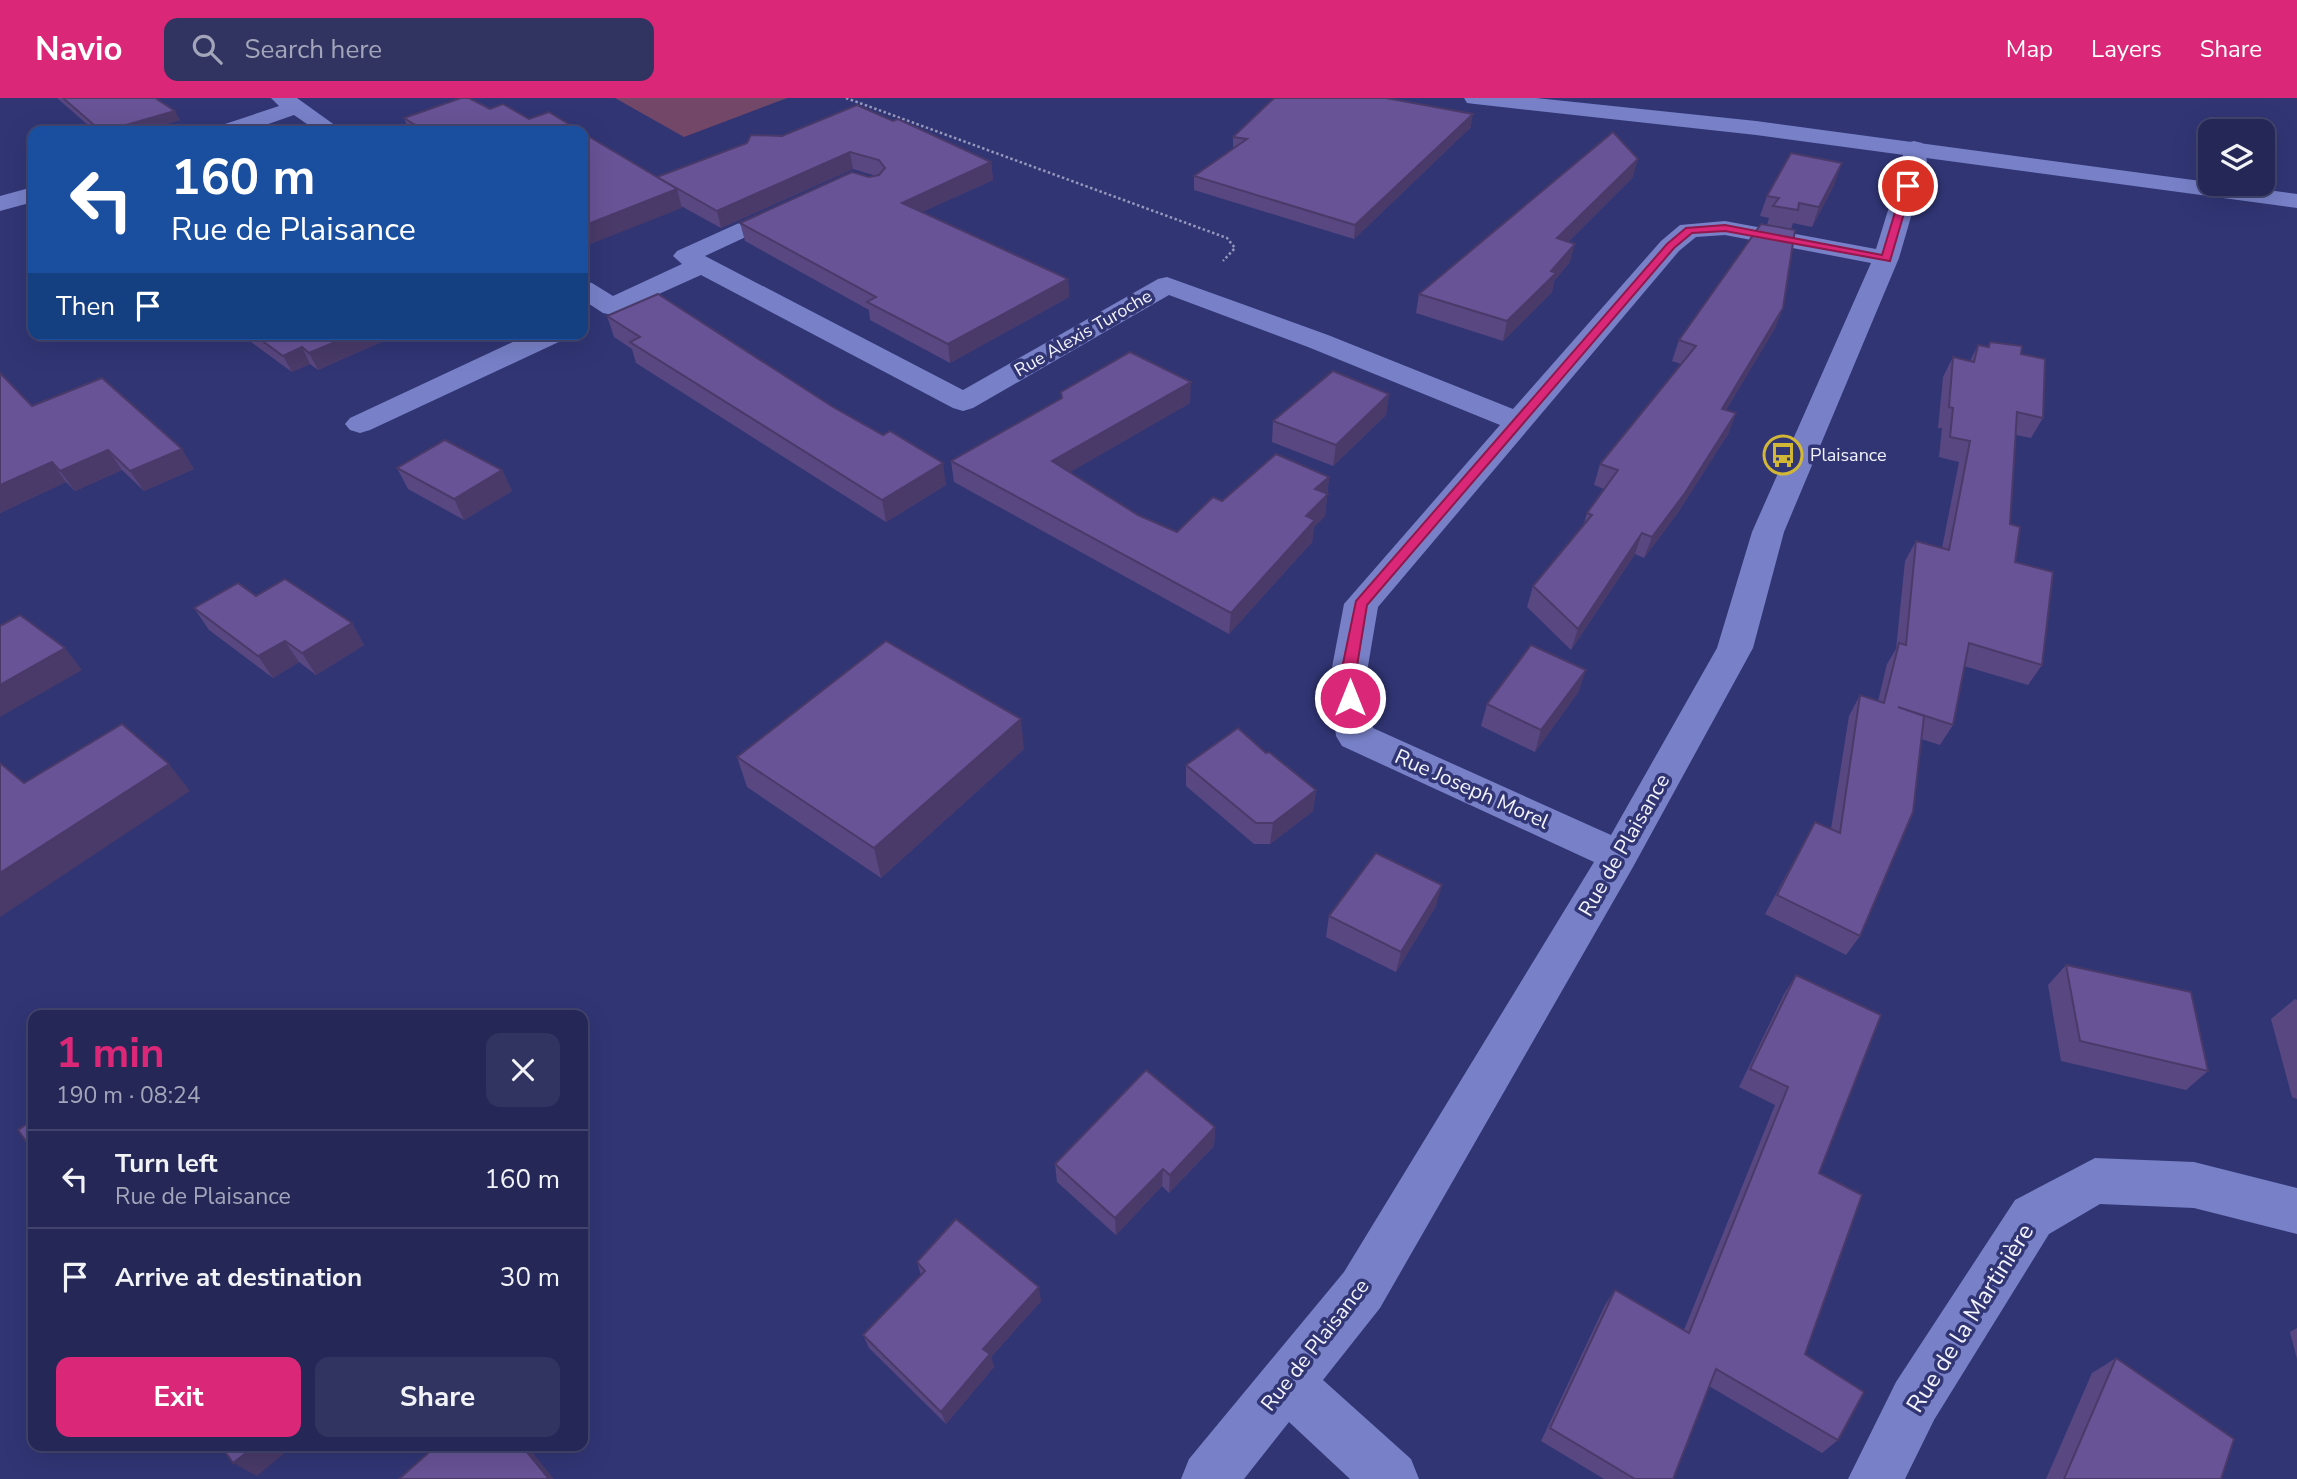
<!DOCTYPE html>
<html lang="en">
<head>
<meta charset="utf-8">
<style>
	:root { --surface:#252857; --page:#313461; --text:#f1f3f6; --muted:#a3a6ba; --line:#42446d; --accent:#db2777 }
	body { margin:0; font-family:"Nunito Sans",sans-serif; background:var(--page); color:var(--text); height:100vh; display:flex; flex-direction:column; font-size:26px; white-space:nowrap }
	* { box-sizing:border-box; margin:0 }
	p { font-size:23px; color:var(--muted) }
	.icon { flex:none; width:38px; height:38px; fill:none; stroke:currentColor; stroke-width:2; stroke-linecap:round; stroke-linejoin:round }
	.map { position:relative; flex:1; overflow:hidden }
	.drawer { position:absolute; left:28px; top:912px; width:560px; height:441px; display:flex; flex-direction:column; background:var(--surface); border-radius:14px; box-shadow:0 7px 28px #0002,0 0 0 2px var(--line) }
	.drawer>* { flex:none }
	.banner { position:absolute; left:28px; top:28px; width:560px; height:214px; border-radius:14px; box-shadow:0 7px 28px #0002,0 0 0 2px var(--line); background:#1a4fa0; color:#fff; overflow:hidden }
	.buttons { position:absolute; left:2198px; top:21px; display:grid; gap:14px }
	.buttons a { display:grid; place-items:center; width:77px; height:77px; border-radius:14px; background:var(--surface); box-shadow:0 7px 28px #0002,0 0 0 2px var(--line); font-size:35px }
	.pin { position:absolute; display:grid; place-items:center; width:60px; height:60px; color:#fff; margin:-30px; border:4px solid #fff; border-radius:50%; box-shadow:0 2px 7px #0007 }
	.me { position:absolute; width:77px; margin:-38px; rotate:0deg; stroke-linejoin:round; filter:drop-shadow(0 0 5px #0008) }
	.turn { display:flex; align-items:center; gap:24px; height:147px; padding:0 28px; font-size:32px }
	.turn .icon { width:91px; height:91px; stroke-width:2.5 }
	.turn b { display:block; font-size:49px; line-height:60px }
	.then { display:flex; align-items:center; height:66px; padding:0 28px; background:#0003; gap:14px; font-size:26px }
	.round { display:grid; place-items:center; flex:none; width:74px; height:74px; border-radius:14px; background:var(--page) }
	.head { display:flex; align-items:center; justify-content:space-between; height:119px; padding:0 28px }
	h1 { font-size:42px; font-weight:700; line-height:52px; color:var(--accent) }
	.primary-button { display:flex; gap:14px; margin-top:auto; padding:14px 28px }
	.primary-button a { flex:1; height:80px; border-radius:14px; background:var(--accent); color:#fff; font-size:28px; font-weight:700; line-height:80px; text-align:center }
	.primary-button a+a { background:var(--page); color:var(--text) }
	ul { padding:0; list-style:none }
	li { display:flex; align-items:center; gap:21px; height:98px; padding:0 28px; border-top:2px solid var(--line) }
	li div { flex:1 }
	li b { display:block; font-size:26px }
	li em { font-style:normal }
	header { display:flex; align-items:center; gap:42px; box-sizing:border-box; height:98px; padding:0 35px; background:var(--accent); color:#fff }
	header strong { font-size:33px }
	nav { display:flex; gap:38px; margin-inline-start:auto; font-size:24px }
	.search { width:490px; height:63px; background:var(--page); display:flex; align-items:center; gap:18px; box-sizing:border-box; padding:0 24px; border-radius:14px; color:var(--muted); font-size:26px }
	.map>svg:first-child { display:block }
	.green { fill:#724767 }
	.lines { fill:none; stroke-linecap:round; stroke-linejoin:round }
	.path { stroke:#9698bb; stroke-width:2.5; stroke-dasharray:2.5 2.5; stroke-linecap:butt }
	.minor { fill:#7881c8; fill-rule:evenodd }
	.secondary { fill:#7881c8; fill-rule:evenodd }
	.wall { fill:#594781 }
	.shaded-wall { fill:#493a69 }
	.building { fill:#685396; stroke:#493a69; stroke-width:2 }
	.route { fill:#db2777; stroke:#8e194d; stroke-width:2 }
	.labels { text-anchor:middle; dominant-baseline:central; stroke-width:7; stroke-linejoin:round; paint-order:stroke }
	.far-street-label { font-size:18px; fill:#f2f3fb; stroke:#313574 }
	.far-poi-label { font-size:18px; fill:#f2f3fb; stroke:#313574; text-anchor:start }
	.street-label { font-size:21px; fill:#f2f3fb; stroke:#313574 }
	.near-street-label { font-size:24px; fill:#f2f3fb; stroke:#313574 }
</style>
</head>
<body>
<header>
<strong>Navio</strong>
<div class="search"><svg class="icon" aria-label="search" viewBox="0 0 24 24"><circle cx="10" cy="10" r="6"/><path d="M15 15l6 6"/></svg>Search here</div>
<nav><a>Map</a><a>Layers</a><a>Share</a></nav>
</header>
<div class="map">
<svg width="2297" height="1381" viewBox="0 0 2297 1381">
	<rect width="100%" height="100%" fill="#313574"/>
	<polygon class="green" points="615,0 787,0 684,39"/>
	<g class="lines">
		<polyline class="path" points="846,0 1227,140 1235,150 1223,163"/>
		<g class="minor">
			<polygon points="271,0 297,0 343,33 317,33 294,17 248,33 216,33 219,28 279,8"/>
			<path d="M1914 43 1922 45 1925 50 1927 64 1899 160 1784 434 1753 550 1633 769 1380 1210 1323 1282 1411 1361 1419 1381H1350L1289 1324 1244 1381H1181L1189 1361 1344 1174 1594 764 1342 648 1336 638 1330 580 1344 506 1500 327 1308 249 1169 197 973 310 963 313 953 310 701 177 612 217 603 215 583 202V183L592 185 613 198 682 166 673 158 677 153 788 103 797 105 800 110 797 115 705 158 963 292 1158 181 1167 179 1328 237 1513 311 1661 143 1680 127 1725 123 1876 151 1903 64V50L1906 45ZM1725 137 1871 165 1752 434 1717 550 1611 737 1373 630 1366 580 1378 509 1679 153 1696 139Z"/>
			<polygon points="33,89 33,104 0,113 0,98"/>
			<polygon points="530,236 567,236 563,242 370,332 360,335 350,332 345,326 350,320"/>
			<polygon points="2095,1060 2194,1064 2297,1090 2297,1136 2194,1110 2100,1106 2049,1136 1934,1322 1905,1381 1848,1381 1896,1284 2015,1102"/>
		</g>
		<polygon class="secondary" points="1464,0 1536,0 1756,23 2297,96 2297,110 1756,37 1475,6 1467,5"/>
	</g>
	<g class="wall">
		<polygon points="57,0 155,0 180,22 144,33 95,33"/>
		<polygon points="490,11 529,21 580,33 409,33 404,20"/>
		<polygon points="1471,29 1354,141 1194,92 1194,78 1233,51 1233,39"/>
		<polygon points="747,45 991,64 993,82 922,114 1068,181 1069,199 950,265 870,222 869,212 745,143 740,125 869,79 876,78 853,71 721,130 681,108 682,110 657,79"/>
		<polygon points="1633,79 1568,144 1570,164 1554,183 1552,194 1503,243 1416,215 1419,196"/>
		<polygon points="1835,85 1812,129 1793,125 1791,131 1783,210 1775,230 1726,312 1736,315 1728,336 1677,416 1644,460 1635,456 1571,552 1527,509 1533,488 1583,429 1587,415 1604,391 1594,387 1600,366 1681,266 1672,263 1679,242 1767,127 1769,120 1760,118 1767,98"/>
		<polygon points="607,218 833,309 883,337 946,387 886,424 636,265 632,251 614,239"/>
		<polygon points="240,236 399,236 318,272 310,266 292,274"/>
		<polygon points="1990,244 2021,256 2043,320 2031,340 2016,337 2010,426 2015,464 2042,567 2028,587 1964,568 1953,627 1940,647 1921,641 1860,838 1846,857 1765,816 1815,724 1831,731 1849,618 1860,597 1878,603 1887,566 1896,551 1905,463 1916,443 1942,450 1959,364 1939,359 1942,330 1938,330 1943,279 1953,259 1970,263 1978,247 1987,249"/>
		<polygon points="1389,296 1386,317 1333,368 1272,344 1273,323"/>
		<polygon points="1190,305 1070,374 1138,417 1177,434 1222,403 1329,379 1325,418 1314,429 1312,444 1229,536 954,384 951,363"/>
		<polygon points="32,308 194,371 144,393 122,372 75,393 66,384 0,415"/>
		<polygon points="397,370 502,372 512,393 464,422 408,391"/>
		<polygon points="256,498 352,525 364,547 316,577 299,564 273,580 209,532 194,510"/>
		<polygon points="1579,593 1535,654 1481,628 1487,606"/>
		<polygon points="1024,651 881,780 747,689 737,659"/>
		<polygon points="1266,655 1316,692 1313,713 1270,746 1254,746 1186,688 1186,667"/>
		<polygon points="1436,808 1396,874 1326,839 1329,818"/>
		<polygon points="2066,867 2208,973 2186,992 2061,963 2048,887"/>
		<polygon points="1796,877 1819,1075 1805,1256 1838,1342 1822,1355 1709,1288 1673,1381 1604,1381 1541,1343 1605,1207 1615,1192 1684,1232 1775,1007 1739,989 1784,896"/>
		<polygon points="2295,901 2297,902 2297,1001 2292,999 2271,921"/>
		<polygon points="1215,1029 1214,1048 1169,1095 1162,1088 1116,1137 1057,1084 1055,1066"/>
		<polygon points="917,1164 1041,1203 991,1259 994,1269 946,1326 869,1250 863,1237 921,1177"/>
		<polygon points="2297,1230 2297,1261 2290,1234"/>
		<polygon points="2116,1260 2221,1381 2046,1381 2092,1275"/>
	</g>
	<g class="shaded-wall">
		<polygon points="175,13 180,22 144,33 105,33"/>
		<polygon points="1473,16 1471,29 1354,141 1355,127"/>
		<polygon points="850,54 853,71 721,130 717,113"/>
		<polygon points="1638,61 1633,79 1553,159 1557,140"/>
		<polygon points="991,64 993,82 905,122 902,105"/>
		<polygon points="1842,65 1835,85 1812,129 1819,109"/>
		<polygon points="677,91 682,110 583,149 583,128"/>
		<polygon points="1575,146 1570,164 1554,183 1552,194 1503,243 1507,223"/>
		<polygon points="1068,181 1069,199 950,265 948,246"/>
		<polygon points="1783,210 1775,230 1714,332 1722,311"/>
		<polygon points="354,236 399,236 318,272 309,255"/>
		<polygon points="302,249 310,266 292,274 283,258"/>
		<polygon points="1191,284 1190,305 1053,384 1052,363"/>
		<polygon points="1389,296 1386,317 1333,368 1336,347"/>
		<polygon points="1736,315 1728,336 1677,416 1644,460 1652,439"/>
		<polygon points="182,351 194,371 144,393 130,373"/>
		<polygon points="108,352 122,372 75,393 60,373"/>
		<polygon points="52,364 66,384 0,415 0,387"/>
		<polygon points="943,365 946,387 886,424 882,402"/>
		<polygon points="502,372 512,393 464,422 454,401"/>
		<polygon points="1329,379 1325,418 1314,429 1312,444 1229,536 1231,515 1306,418 1315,391"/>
		<polygon points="1642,435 1635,456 1571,552 1578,531"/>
		<polygon points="352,525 364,547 316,577 302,555"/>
		<polygon points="285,543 299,564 273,580 258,558"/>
		<polygon points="65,550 82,572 0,619 0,587"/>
		<polygon points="1586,572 1579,593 1535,654 1541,632"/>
		<polygon points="1021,621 1024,651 881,780 874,750"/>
		<polygon points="169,666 190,693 0,819 0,775"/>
		<polygon points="1316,692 1313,713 1270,746 1273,725"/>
		<polygon points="1442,787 1436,808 1396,874 1401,854"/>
		<polygon points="1215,1029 1214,1048 1169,1095 1170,1077"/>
		<polygon points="1163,1071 1162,1088 1116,1137 1115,1120"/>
		<polygon points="1039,1189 1041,1203 991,1259 994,1269 946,1326 941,1314 983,1251"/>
		<polygon points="255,1348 293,1348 257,1378 233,1365"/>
		<polygon points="522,1348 527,1348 554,1381 549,1381"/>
	</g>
	<g class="building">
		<polygon points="63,0 155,0 175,13 105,33 101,33"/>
		<polygon points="461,0 469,0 490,11 503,6 529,21 549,14 580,33 425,33 404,20"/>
		<polygon points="1274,0 1386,0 1473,16 1355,127 1194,78 1247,41 1233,39"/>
		<polygon points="857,7 893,23 898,21 991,64 902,105 1068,181 948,246 867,204 876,199 740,125 852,74 869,79 879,77 885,70 879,62 850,54 717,113 657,79 747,45 751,37 782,38"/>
		<polygon points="1613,34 1638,61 1557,140 1575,146 1551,173 1556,175 1507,223 1419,196"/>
		<polygon points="583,35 677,91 583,128"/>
		<polygon points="1791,55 1842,65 1819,109 1799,105 1798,112 1773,108 1779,100 1767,98"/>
		<polygon points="1761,126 1795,132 1783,210 1722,311 1736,315 1685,395 1652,439 1642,435 1578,531 1533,488 1592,417 1587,415 1618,372 1600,366 1696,248 1679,242"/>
		<polygon points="658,196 833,309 883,337 890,333 943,365 882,402 630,244 640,239 607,218"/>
		<polygon points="253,236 354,236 309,255 302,249 283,258"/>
		<polygon points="1990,244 2022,248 2021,256 2045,261 2043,320 2017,314 2010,426 2020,429 2015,464 2053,474 2042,567 1969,545 1953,627 1898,609 1924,618 1913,714 1860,838 1777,797 1815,724 1840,735 1860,597 1884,605 1899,545 1906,547 1916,443 1949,452 1970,343 1950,339 1953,310 1949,309 1953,259 1974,264 1978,247 1989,249"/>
		<polygon points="1130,254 1191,284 1052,363 1138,417 1177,434 1213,399 1222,403 1276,356 1329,379 1315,391 1328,396 1306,418 1315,422 1231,515 951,363 1062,300 1061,294"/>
		<polygon points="1333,273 1389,296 1336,347 1273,323"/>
		<polygon points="0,275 32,308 102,280 182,351 130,373 108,352 60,373 52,364 0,387"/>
		<polygon points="445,342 502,372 454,401 397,370"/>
		<polygon points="285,481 352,525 302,555 285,543 258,558 194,510 238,485 256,498"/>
		<polygon points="20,517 65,550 0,587 0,528"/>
		<polygon points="886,543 1021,621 874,750 737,659"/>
		<polygon points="1531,547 1586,572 1541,632 1487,606"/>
		<polygon points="122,626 169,666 0,775 0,665 24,685"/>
		<polygon points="1238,630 1266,655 1269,654 1316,692 1273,725 1256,725 1186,667"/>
		<polygon points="1376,755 1442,787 1401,854 1329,818"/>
		<polygon points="2066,867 2191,894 2208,973 2080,943"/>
		<polygon points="1796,877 1881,917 1819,1075 1862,1097 1805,1256 1864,1294 1838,1342 1716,1271 1673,1381 1635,1381 1550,1330 1615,1192 1689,1235 1788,989 1750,971"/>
		<polygon points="1146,972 1215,1029 1170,1077 1163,1071 1115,1120 1055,1066"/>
		<polygon points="33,1022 33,1053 18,1032"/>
		<polygon points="956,1121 1039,1189 983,1251 990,1256 941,1314 863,1237 925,1173 917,1164"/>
		<polygon points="2116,1260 2234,1341 2221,1381 2064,1381"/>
		<polygon points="221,1348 255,1348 233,1365"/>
		<polygon points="436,1348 522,1348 549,1381 399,1381"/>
	</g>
	<polygon class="route" points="1908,85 1912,88 1890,163 1725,133 1692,135 1674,150 1367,507 1355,580 1358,600 1350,605 1345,603 1340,580 1356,503 1667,146 1686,130 1725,127 1882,157 1903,88"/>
	<defs>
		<symbol id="bus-ring" viewBox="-11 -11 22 22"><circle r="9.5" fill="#313574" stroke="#d2b736" stroke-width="1.5"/><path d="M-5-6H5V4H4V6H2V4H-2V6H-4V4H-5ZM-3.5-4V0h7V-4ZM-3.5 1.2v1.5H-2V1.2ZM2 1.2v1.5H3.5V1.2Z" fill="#d2b736"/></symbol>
	</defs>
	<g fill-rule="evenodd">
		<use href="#bus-ring" x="1761" y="335" width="44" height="44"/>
	</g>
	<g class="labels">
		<g class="far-street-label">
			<text transform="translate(1083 235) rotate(-30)">Rue Alexis Turoche</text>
		</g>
		<g class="far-poi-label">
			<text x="1810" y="357">Plaisance</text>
		</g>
		<g class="street-label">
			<text transform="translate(1472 691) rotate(24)">Rue Joseph Morel</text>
			<text transform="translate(1624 747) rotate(-60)">Rue de Plaisance</text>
			<text transform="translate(1315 1247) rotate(-52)">Rue de Plaisance</text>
		</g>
		<g class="near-street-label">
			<text transform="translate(1970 1220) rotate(-58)">Rue de la Martinière</text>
		</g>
	</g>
</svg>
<div class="buttons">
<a><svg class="icon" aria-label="layers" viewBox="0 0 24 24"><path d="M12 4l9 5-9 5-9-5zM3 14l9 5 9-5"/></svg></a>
</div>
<div class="pin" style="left:1908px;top:88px;background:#d93025"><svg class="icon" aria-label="arrive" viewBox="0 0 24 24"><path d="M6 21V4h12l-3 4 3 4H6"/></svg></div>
<svg class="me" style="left:1350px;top:600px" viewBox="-20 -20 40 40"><circle r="17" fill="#db2777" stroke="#fff" stroke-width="3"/><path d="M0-11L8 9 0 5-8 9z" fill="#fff"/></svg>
<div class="banner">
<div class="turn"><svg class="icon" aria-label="left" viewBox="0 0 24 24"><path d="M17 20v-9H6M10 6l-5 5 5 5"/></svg><div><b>160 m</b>Rue de Plaisance</div></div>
<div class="then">Then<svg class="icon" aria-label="arrive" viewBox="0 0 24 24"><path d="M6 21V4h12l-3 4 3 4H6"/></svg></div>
</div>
<section class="drawer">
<div class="head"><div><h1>1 min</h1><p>190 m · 08:24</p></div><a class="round"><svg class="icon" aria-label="close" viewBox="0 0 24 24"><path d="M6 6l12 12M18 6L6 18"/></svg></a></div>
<ul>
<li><svg class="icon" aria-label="left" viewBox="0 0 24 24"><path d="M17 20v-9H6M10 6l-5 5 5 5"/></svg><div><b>Turn left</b><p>Rue de Plaisance</p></div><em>160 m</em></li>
<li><svg class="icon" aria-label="arrive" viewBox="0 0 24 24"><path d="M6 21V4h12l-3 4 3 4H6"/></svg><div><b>Arrive at destination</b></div><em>30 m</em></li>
</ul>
<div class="primary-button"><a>Exit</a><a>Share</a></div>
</section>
</div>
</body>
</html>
